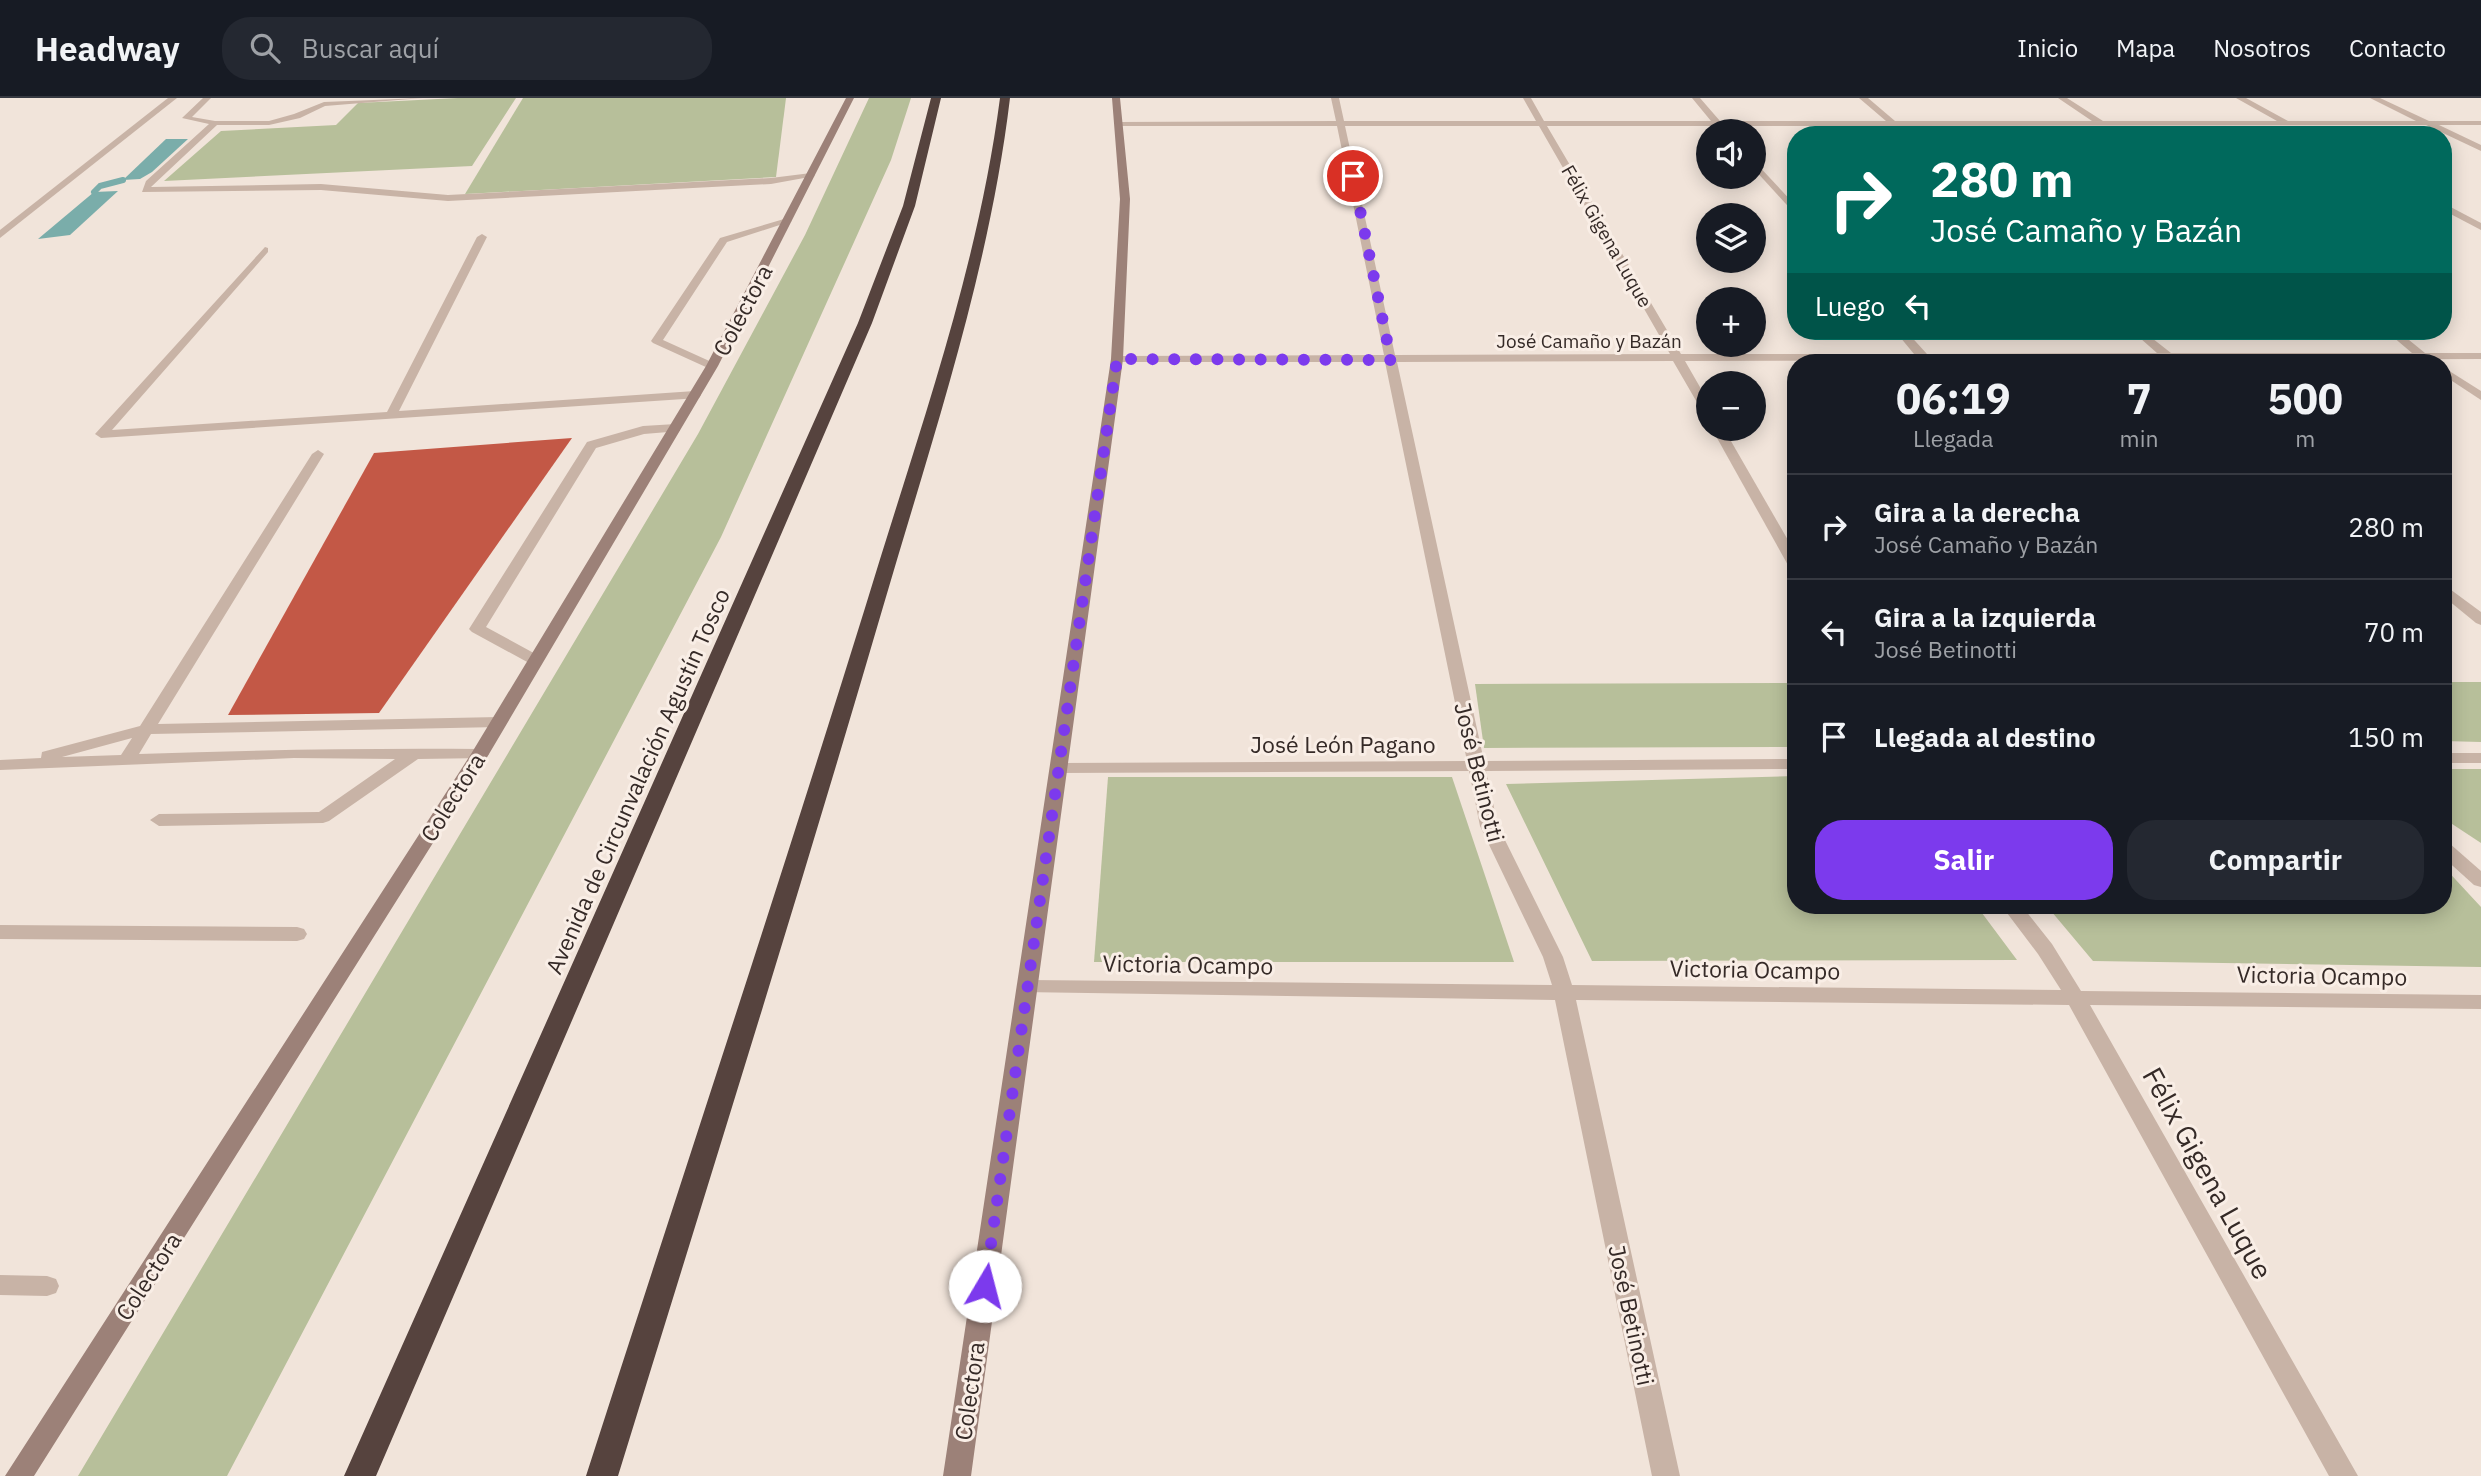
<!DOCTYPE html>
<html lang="es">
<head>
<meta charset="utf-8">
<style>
	:root { --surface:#171b24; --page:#242831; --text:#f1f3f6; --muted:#9ea1a6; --line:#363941; --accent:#7c3aed }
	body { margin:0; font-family:"IBM Plex Sans",sans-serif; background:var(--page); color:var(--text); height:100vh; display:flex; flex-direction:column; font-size:26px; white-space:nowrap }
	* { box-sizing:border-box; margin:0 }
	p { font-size:23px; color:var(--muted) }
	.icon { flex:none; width:38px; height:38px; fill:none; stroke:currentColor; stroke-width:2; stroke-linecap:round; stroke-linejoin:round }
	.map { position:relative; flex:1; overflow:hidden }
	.side { position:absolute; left:1787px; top:256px; width:665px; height:560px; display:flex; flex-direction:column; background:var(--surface); border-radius:28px; box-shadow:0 4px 18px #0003 }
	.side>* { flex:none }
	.guide { position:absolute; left:1787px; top:28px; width:665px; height:214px; border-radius:28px; box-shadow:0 4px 18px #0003; background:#00695c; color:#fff; overflow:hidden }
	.fabs { position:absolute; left:1696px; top:21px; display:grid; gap:14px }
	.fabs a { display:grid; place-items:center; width:70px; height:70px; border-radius:50%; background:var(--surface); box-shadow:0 4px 18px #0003; font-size:35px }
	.pin { position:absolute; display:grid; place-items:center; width:60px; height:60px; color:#fff; margin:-30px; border:4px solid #fff; border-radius:50%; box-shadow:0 2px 7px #0007 }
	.me { position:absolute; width:77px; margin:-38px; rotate:8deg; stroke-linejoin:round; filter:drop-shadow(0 0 5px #0008) }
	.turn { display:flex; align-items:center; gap:24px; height:147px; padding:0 28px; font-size:32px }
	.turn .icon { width:91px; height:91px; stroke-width:2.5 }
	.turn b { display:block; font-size:49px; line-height:60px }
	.then { display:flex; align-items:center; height:66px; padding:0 28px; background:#0003; gap:14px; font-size:26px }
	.eta { display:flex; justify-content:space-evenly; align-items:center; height:119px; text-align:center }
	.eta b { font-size:42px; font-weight:700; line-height:49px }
	.cta { display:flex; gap:14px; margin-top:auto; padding:14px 28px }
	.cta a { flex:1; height:80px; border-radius:28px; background:var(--accent); color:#fff; font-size:28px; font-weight:700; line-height:80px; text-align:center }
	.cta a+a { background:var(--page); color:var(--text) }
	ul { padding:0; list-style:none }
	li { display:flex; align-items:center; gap:21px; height:105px; padding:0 28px; border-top:2px solid var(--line) }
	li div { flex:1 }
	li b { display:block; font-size:26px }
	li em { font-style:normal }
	header { display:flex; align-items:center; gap:42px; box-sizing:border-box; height:98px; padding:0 35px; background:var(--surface); border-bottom:2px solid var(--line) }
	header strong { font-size:33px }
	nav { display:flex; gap:38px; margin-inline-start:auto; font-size:24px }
	.search { width:490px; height:63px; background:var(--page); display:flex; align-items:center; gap:18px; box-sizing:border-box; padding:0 24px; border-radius:28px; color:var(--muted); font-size:26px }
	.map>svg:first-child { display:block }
	.green { fill:#b7bf9a }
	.water { fill:#7aadaa }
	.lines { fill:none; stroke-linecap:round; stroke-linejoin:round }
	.stream { stroke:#7aadaa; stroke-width:6 }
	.building { fill:#c35846 }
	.lane { fill:#c8b3a6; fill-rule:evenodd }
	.street { fill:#c8b3a6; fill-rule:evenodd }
	.secondary { fill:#9c8178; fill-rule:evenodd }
	.highway { fill:#56433e; fill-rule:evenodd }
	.route { stroke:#7c3aed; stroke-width:12; stroke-dasharray:0 21.6 }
	.labels { text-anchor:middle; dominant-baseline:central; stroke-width:6; stroke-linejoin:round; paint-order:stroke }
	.far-street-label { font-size:19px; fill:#352a27; stroke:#f9eee6 }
	.street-label { font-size:23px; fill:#352a27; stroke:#f9eee6 }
	.near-street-label { font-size:28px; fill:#352a27; stroke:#f9eee6 }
</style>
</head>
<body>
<header>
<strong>Headway</strong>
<div class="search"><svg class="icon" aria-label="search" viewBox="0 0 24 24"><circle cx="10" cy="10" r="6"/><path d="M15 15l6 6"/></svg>Buscar aquí</div>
<nav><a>Inicio</a><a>Mapa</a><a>Nosotros</a><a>Contacto</a></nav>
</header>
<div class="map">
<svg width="2481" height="1378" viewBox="0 0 2481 1378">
	<rect width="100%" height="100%" fill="#f1e4da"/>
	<g class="green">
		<polygon points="458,0 516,0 472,68 164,83 221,33 336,27 358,5"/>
		<polygon points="523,0 786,0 776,79 465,96"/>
		<polygon points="869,0 911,0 891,62 721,439 227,1378 78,1378 698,336 805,137"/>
		<polygon points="2443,584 2481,584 2481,644 2443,643"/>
		<polygon points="1795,585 1795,649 1484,650 1475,586"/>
		<polygon points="2443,671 2481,671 2481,745 2443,720"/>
		<polygon points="1795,678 1796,807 1976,807 2017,862 1592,863 1506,686"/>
		<polygon points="1108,679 1452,679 1514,864 1094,864"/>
		<polygon points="2443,768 2481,809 2481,869 2093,863 2046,807 2443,807"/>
	</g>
	<g class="water">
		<polygon points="166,41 188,41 152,74 140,81 123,82"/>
		<polygon points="118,93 70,137 38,141 94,94"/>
	</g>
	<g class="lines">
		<polyline class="stream" points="94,94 100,88 123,82"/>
	</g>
	<polygon class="building" points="572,340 379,615 228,617 374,355"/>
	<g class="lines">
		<g class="lane">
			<polygon points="203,0 211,0 192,19 215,23 269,23 294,16 324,4 423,0 325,8 300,20 269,27 217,27 151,89 321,86 448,97 771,80 811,75 815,78 771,86 448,103 321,92 142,94 146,83 209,26 182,20"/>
			<polygon points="784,121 792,123 727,144 663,242 716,266 716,270 708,270 653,245 651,243 720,140"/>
			<polygon points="482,136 487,139 399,313 695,293 701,297 699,300 101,340 95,336 265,149 268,150 268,154 112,332 387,314 477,139"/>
			<polygon points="676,326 680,327 680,333 644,336 596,350 486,529 541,559 543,562 541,565 529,565 472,534 469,531 587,344 643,328"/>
			<path d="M318 352 324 356 158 626 499 619 507 624 499 629 151 636 139 656C253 652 367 650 480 651L489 656 486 660 418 661 329 723 323 725 159 728 150 722 159 716 319 714 395 661 294 660 0 672V662L41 660 42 654 140 628 312 356ZM132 640 121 657 62 659Z"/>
		</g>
		<g class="street">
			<polygon points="168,0 177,0 0,140 0,132"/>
			<path d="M1331 0H1339L1344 23H1536L1523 0H1531L1544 23H1711L1692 0H1700L1720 23H1886L1859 0H1868L1895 23H2092L2058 0H2067L2103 23H2277L2236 0H2246L2288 23H2416L2370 0H2380L2429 23H2481V27H2439L2481 47V53L2426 27 1901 28 1911 37H1902L1891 28H1724L1726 31 1723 33 1715 28H1547L1681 256H1914L1895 233H1906L1927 256 2157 255 2132 233H2143L2171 255H2412L2386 233H2398L2425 255H2481V261L2178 262 2176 264 2165 262 1685 263 1708 303V317L1702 313 1673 263 1397 264 1484 663 1796 661V671L1486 673 1498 728 1563 859 1572 887 2061 892 2038 856 2001 807H2021L2052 846 2081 893 2481 897V911L2090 907 2358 1378H2329L2069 907 1576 902 1680 1378H1652L1555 902 1021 894 1018 889 1021 884 1028 882 1552 887 1543 859 1480 728 1469 673 1060 675 1051 670 1060 665 1467 663 1385 264H1117L1111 261 1117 258 1384 257 1337 28H1120L1116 26 1120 24 1336 23ZM1345 28H1539L1670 256 1395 257Z"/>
			<polygon points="1754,63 1796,108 1796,117 1754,71"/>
			<polygon points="2443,105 2481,125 2481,132 2443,112"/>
			<polygon points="2443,269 2481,293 2481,302 2443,277"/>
			<polygon points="1712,331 1724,331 1796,456 1796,473 1789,469"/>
			<polygon points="2443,486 2481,514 2481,527 2476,525 2443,498"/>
			<rect x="2443" y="655" width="38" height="10"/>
			<polygon points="2443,743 2449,745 2481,773 2481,789 2474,787 2443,759"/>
			<polygon points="0,827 297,829 304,831 307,836 304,841 297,843 0,841"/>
			<polygon points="0,1177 47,1178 56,1181 59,1188 56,1195 47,1198 0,1197"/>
		</g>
		<g class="secondary">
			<polygon points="846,0 854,0 718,268 489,656 34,1378 5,1378 471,656 706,268"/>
			<polygon points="1112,0 1120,0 1130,101 1123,261 971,1378 943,1378 1111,261 1120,101"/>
		</g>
		<g class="highway">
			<polygon points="931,0 941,0 915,108 872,225 376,1378 344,1378 858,225 903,108"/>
			<path d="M1000 0H1010C989 175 932 341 883 509 798 800 707 1089 618 1378H586C679 1089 775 800 865 510 916 341 977 176 1000 0Z"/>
		</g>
	</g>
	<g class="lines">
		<polyline class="route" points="985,1188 1117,261 1391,262 1353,78"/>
	</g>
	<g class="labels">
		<g class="far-street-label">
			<text transform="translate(1607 138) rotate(60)">Félix Gigena Luque</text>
			<text x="1589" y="243">José Camaño y Bazán</text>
		</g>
		<g class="street-label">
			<text transform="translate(742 212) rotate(-62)">Colectora</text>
			<text x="1343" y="646">José León Pagano</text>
			<text transform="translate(1480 674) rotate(76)">José Betinotti</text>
			<text transform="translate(637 683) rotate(-66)">Avenida de Circunvalación Agustín Tosco</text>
			<text transform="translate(452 699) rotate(-58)">Colectora</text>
			<text transform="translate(1188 866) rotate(1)">Victoria Ocampo</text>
			<text transform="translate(1755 871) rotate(1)">Victoria Ocampo</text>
			<text transform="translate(2322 877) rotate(1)">Victoria Ocampo</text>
			<text transform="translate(148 1178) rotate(-57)">Colectora</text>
			<text transform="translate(1632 1217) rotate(78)">José Betinotti</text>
			<text transform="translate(969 1293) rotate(-82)">Colectora</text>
		</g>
		<g class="near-street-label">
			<text transform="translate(2208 1075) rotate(61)">Félix Gigena Luque</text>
		</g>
	</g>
</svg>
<div class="fabs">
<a><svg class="icon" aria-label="sound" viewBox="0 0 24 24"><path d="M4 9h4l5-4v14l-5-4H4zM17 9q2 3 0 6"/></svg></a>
<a><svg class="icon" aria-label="layers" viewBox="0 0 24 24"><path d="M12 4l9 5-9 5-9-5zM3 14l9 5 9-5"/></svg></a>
<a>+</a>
<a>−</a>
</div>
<div class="pin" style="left:1353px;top:78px;background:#d93025"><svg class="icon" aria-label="arrive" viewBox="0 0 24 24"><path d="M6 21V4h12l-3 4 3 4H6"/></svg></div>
<svg class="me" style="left:985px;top:1188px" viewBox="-20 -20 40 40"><circle r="19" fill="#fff"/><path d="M0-13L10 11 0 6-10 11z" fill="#7c3aed"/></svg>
<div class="guide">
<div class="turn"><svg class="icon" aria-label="right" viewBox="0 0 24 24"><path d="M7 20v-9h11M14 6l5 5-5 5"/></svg><div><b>280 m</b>José Camaño y Bazán</div></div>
<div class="then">Luego<svg class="icon" aria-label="left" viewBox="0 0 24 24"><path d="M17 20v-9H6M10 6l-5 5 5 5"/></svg></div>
</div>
<section class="side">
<div class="eta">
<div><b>06:19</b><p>Llegada</p></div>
<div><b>7</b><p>min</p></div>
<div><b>500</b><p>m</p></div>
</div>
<ul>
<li><svg class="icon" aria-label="right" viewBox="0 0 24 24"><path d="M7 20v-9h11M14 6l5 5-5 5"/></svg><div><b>Gira a la derecha</b><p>José Camaño y Bazán</p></div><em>280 m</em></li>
<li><svg class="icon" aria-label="left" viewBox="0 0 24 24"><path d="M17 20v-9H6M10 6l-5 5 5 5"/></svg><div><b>Gira a la izquierda</b><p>José Betinotti</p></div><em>70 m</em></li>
<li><svg class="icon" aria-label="arrive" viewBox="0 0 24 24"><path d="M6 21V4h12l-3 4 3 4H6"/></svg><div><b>Llegada al destino</b></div><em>150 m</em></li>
</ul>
<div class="cta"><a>Salir</a><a>Compartir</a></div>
</section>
</div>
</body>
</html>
